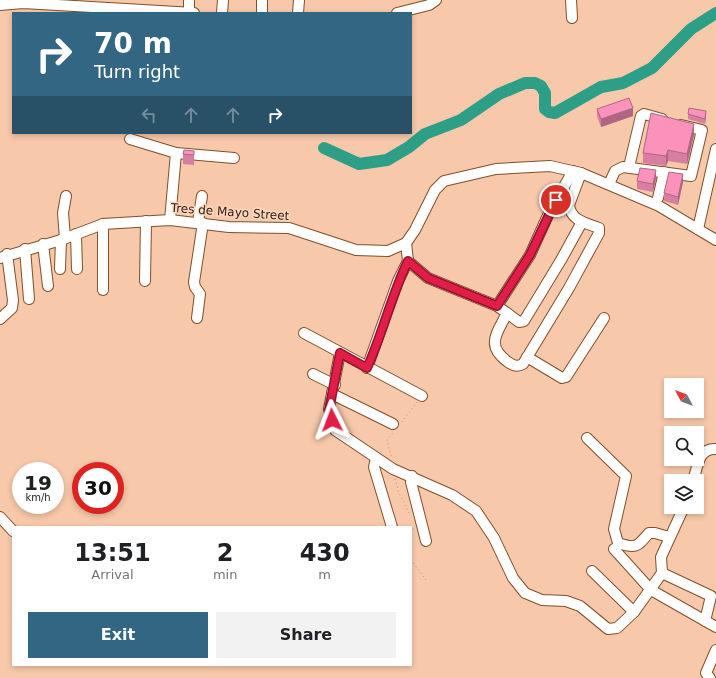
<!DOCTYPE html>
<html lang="en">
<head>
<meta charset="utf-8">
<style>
	:root { --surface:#fff; --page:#f2f2f2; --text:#202124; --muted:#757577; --accent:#336683 }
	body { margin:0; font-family:"DejaVu Sans",sans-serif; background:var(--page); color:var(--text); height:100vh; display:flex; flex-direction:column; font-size:15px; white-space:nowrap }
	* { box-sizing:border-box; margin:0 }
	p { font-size:13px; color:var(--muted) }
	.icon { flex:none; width:22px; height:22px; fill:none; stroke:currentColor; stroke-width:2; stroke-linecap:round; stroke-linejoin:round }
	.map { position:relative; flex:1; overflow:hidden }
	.side { position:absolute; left:12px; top:526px; width:400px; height:140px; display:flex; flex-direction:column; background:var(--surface); border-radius:0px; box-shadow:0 2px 6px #0003 }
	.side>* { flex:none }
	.top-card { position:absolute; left:12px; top:12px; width:400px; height:122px; border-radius:0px; box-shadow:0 2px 6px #0003; background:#336683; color:#fff; overflow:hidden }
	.needle { width:26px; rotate:311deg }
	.tools { position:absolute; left:664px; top:378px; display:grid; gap:8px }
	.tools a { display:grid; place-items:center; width:40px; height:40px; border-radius:0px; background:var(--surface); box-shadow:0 2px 6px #0003; font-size:20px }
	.speed { position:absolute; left:12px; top:462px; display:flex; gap:8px; font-size:20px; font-weight:700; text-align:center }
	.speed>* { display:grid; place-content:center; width:52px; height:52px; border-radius:50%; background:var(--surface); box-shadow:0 2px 6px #0003; line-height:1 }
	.speed small { font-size:10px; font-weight:400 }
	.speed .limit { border:6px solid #d22; background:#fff; color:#111 }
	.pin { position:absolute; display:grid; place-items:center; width:34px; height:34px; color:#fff; margin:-17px; border:2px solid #fff; border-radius:50%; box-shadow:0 1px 4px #0007 }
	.me { position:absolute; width:44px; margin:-22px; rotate:357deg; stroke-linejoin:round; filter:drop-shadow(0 0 3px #0008) }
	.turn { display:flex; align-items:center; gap:14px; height:84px; padding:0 16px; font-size:18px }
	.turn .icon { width:52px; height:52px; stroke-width:2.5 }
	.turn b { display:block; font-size:28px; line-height:34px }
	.lanes { display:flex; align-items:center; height:38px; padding:0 16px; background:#0003; justify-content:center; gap:20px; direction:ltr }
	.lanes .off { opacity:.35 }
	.eta { display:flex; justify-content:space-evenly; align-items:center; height:68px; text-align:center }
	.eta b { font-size:24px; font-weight:600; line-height:28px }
	.button { display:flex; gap:8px; margin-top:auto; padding:8px 16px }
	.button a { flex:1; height:46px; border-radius:0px; background:var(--accent); color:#fff; font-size:16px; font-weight:600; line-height:46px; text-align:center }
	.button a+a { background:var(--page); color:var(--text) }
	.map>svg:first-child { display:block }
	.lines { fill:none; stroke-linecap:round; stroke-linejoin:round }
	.river { stroke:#2d9f87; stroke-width:12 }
	.minor-casing { stroke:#814f2a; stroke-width:12 }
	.path { stroke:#b99278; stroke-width:1; stroke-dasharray:1 3; stroke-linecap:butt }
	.minor { stroke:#fff; stroke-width:10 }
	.wall { fill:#d77ea1 }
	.shaded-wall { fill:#af6683 }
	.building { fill:#fa92bb; stroke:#af6683 }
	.route-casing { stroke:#92132f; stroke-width:10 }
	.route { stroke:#e11d48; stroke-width:7 }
	.labels { text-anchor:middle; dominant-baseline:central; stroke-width:3; stroke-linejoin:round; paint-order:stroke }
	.street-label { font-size:12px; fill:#382212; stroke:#fcd8c1 }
</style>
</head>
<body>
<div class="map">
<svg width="716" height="678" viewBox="0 0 716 678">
	<rect width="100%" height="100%" fill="#f7c8a9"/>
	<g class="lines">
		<polyline class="river" points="324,148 359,164 387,160 409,147 425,134 461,120 499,94 525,83 535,83 541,86 545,93 545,109 549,112 555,113 601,87 623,83 652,68 691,29 716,13"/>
		<defs>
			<g id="minor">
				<polyline points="571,0 572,18"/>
				<polyline points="0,5 23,3 194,13"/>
				<polyline points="189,13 189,0"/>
				<polyline points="222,13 223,0"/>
				<polyline points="262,13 262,0"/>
				<polyline points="298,13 299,0"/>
				<polyline points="397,13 429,5 436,0"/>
				<polyline points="130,139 176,153 234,158"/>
				<polyline points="629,167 641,116 644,114 662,119"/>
				<polyline points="609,184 615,171 623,167 691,176 702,130 681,125"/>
				<polyline points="658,198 664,172"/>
				<polyline points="170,220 176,153"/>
				<polyline points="198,222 202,196"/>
				<polyline points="103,224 103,290"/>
				<polyline points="698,229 716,149"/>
				<polyline points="76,234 77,269"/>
				<polyline points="65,238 63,213 66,196"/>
				<polyline points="43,244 48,286"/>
				<polyline points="25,249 29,299"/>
				<polyline points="0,258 61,240 103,224 170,220 229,227 289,228 356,250 388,251 406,243 415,230 435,190 444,181 496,169 550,166 581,173 659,206 716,240"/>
				<path d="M408 261 428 278 497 306 507 313C497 334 485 345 508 362 514 366 517 367 523 364L569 288 599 233V228C586 223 571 221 569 205L581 173"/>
				<polyline points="60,269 61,240"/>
				<polyline points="145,281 146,221"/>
				<polyline points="497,306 530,255 549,213 573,171"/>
				<polyline points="507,313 519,322 524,321 561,260 582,222"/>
				<polyline points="197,318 200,294 195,287 194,282 203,223"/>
				<polyline points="0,319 12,308 13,300 7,254"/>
				<polyline points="304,333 422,396"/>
				<polyline points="340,353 329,409 335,430 393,469 452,495 476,511 494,538 513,578 525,593 542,600 566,601 580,606 608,629 617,628 634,612 662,573 661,557 684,507"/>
				<polyline points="527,357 562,378 566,377 604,318"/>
				<polyline points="367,368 398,281 408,261 406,243"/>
				<polyline points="313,374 335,385"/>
				<polyline points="332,394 393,424"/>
				<path d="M587 438 626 476 614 529 618 543C636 549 637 547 649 533H655L669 537"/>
				<polyline points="376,458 374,467 392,527"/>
				<polyline points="412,476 411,482 426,541"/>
				<path d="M693 481C698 466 698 448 716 449"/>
				<polyline points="0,517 13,531"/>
				<polyline points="614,549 651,590 716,627"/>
				<polyline points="592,571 634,612"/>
				<polyline points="662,573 711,596 705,621"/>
				<polyline points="710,678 706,673 716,650"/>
			</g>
		</defs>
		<use href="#minor" class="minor-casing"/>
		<g class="path">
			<polyline points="402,422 417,402"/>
			<polyline points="391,456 387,440 394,432"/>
			<polyline points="395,479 399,493 410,515"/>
			<polyline points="411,533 413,528"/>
			<polyline points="411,560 426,580"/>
		</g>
		<use href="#minor" class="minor"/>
	</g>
	<g class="wall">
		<polygon points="597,109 633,116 601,127 597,116"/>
		<polygon points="688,114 706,117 705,124 688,119"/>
		<polygon points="694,135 687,164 668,161 666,166 643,163 643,153"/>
		<polygon points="194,151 194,165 183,164 183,154"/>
		<polygon points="656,178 653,192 637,189 637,181"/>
		<polygon points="683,182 678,205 664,201 664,193"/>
	</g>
	<g class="shaded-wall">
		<polygon points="633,108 633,116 601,127 601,119"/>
		<polygon points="706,111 706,117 705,124 705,119"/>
		<polygon points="694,124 694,135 687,164 687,154"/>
		<polygon points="668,150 668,161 666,166 666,156"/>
		<polygon points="656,170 656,178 653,192 653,184"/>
		<polygon points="683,174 683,182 678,205 678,197"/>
	</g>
	<g class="building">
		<polygon points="629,98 633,108 601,119 597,109"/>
		<polygon points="689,108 706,111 705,119 688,114"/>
		<polygon points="651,113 694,124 687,154 668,150 666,156 643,153"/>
		<polygon points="184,150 194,151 194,155 183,154"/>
		<polygon points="640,168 656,170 653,184 637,181"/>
		<polygon points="669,172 683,174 678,197 664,193"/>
	</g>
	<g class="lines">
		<defs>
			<path id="route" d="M332 420 329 410 340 353 367 368C383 333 391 296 408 261L428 278 497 306 530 255 556 200"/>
		</defs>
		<use href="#route" class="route-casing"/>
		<use href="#route" class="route"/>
	</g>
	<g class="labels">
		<g class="street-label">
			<text transform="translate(230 212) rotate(4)">Tres de Mayo Street</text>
		</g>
	</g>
</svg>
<div class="tools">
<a><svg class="needle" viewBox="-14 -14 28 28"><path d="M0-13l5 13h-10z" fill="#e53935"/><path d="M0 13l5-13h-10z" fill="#757577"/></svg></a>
<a><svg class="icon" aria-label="search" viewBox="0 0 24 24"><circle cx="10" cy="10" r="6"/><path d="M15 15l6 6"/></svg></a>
<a><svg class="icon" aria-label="layers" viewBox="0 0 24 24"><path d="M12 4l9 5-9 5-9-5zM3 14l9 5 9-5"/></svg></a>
</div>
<div class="speed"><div>19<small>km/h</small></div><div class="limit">30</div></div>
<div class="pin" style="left:556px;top:200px;background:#d93025"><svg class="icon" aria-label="arrive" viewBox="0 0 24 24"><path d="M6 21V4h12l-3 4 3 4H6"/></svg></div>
<svg class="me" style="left:332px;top:420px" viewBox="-20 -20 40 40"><path d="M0-17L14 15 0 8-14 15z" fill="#e11d48" stroke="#fff" stroke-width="4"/></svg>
<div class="top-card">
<div class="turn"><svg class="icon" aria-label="right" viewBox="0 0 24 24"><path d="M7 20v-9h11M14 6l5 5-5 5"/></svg><div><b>70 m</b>Turn right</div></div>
<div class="lanes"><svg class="icon off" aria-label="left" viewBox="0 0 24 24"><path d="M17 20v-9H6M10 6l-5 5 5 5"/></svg><svg class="icon off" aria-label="ahead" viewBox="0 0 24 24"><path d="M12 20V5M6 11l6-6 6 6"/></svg><svg class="icon off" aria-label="ahead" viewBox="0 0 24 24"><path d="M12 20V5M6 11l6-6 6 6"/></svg><svg class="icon" aria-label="right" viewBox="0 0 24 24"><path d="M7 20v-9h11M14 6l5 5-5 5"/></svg></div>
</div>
<section class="side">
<div class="eta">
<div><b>13:51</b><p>Arrival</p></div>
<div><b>2</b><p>min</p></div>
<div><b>430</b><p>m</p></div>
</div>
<div class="button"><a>Exit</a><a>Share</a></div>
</section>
</div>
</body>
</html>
